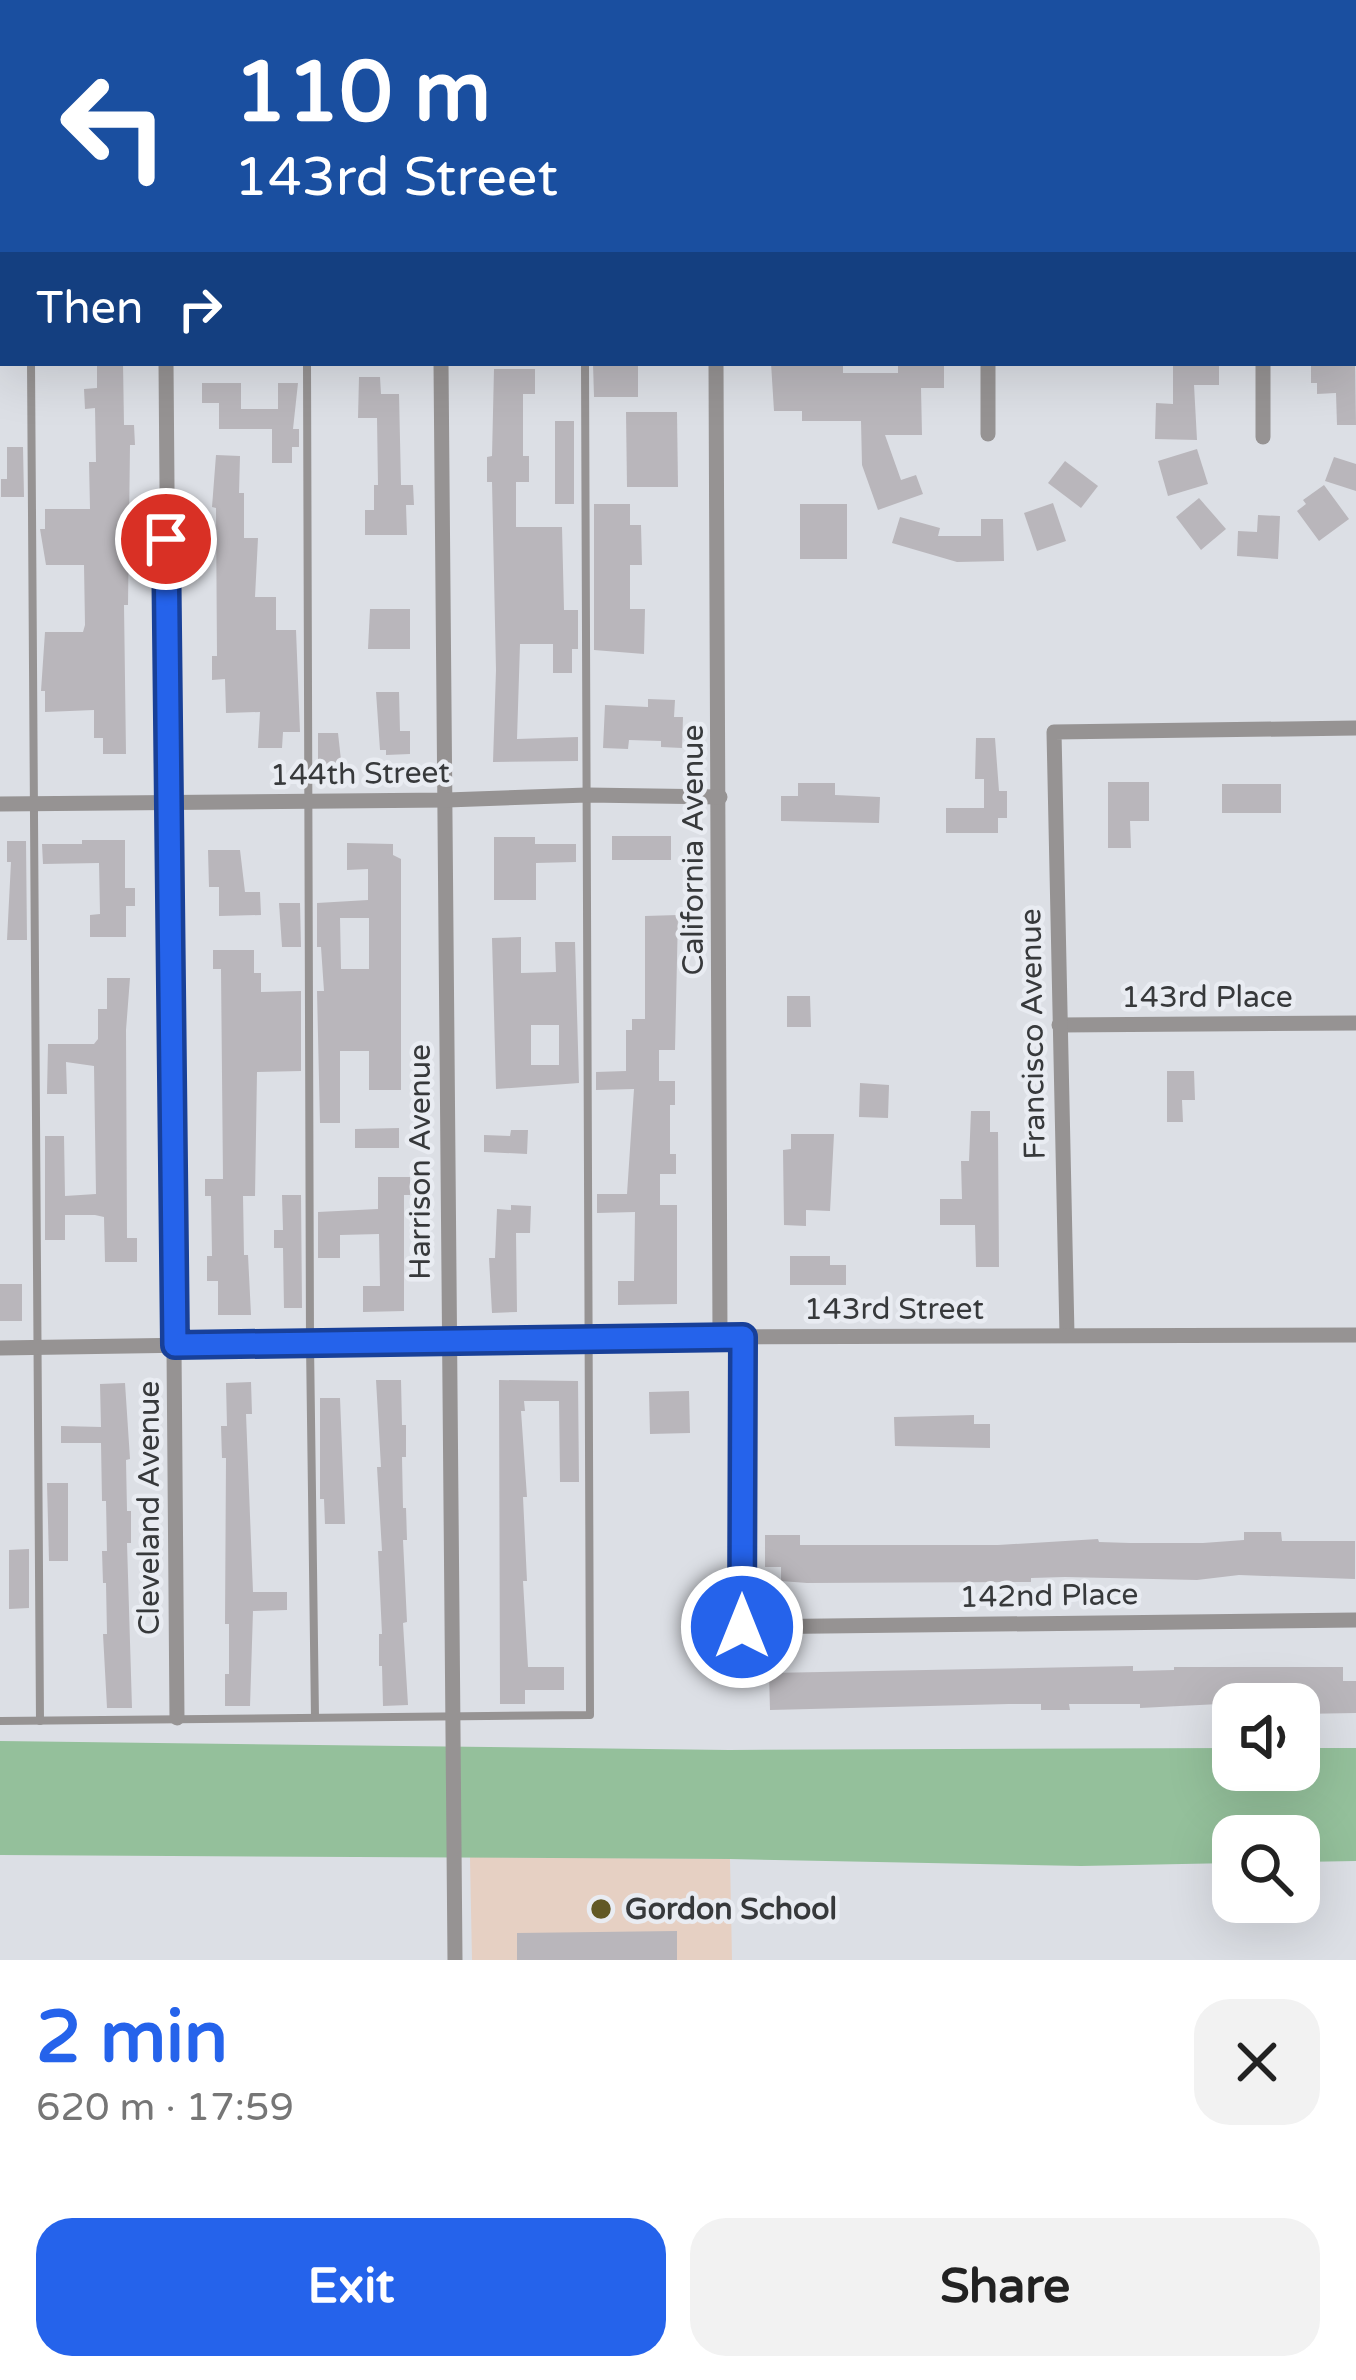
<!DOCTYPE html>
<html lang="en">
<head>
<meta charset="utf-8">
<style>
	:root { --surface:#fff; --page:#f2f2f2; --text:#222; --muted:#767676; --accent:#2563eb }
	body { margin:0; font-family:"Varela Round",sans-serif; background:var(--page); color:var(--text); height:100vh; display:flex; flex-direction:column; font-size:45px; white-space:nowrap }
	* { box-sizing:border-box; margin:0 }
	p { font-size:39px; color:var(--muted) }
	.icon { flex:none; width:66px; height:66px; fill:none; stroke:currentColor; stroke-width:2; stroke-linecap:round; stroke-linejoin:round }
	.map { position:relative; height:1960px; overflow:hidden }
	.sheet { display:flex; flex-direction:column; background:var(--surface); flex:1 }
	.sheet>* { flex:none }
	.guide { position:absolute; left:0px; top:0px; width:1356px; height:366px; box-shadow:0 12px 48px #0002; background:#1a4fa0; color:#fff; overflow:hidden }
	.tools { position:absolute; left:1212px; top:1683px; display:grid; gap:24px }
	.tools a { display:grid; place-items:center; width:108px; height:108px; border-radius:24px; background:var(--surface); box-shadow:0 12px 48px #0002; font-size:60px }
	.pin { position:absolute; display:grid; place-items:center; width:102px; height:102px; color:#fff; margin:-51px; border:6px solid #fff; border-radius:50%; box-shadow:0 3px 12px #0007 }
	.me { position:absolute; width:132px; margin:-66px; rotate:0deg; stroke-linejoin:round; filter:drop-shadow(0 0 9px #0008) }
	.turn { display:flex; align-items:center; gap:42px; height:252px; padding:0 36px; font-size:54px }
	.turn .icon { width:156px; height:156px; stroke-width:2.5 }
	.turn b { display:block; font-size:84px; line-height:102px }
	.then { display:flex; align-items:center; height:114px; padding:0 36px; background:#0003; gap:24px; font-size:45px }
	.round { display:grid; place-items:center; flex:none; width:126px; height:126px; border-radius:36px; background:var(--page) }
	.overview { display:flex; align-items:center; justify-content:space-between; height:204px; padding:0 36px }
	h1 { font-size:72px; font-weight:700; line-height:90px; color:var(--accent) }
	.action { display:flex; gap:24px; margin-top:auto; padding:24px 36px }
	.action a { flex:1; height:138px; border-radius:36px; background:var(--accent); color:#fff; font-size:48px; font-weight:700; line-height:138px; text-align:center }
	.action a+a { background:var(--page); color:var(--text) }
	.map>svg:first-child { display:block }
	.education { fill:#e6d0c3 }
	.green { fill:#94c09b }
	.building { fill:#b9b6bb; fill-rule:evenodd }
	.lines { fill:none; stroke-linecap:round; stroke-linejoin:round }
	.lane { stroke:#969393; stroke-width:8 }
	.street { stroke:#969393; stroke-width:15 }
	.route-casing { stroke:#184099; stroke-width:30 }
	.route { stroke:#2563eb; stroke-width:21 }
	.poi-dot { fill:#625925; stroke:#e9ecf2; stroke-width:4.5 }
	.labels { text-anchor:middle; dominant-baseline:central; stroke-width:9; stroke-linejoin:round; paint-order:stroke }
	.street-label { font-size:30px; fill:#37393b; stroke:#e9ecf2 }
	.poi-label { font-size:30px; font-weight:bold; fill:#37393b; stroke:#e9ecf2; text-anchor:start }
</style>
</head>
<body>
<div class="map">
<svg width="1356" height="1960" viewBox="0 0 1356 1960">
	<rect width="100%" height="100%" fill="#dcdfe5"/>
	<polygon class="education" points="470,1857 730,1859 732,1960 472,1960"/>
	<polygon class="green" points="0,1741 729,1750 1233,1748 1233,1770 1299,1770 1299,1748 1356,1748 1356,1861 1299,1862 1299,1836 1233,1836 1233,1863 1081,1866 730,1859 0,1855"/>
	<g class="building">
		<polygon points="97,363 123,363 124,425 134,425 135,445 130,445 128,605 124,605 126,754 103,754 103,738 94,738 94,710 45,712 45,691 41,691 45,632 83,632 85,625 84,565 46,565 40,529 45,529 45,509 90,509 89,462 96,462 95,408 85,409 84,389 97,388"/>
		<polygon points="593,363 638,363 638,397 594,397"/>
		<polygon points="771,363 843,363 843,373 898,373 898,363 944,363 944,388 921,388 922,435 885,435 901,480 916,475 923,494 878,510 862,465 861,421 802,421 802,411 774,411"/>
		<polygon points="1173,363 1219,363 1219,385 1194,385 1197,440 1155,439 1156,403 1173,404"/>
		<polygon points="1311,363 1355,363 1356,425 1337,425 1336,393 1317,394 1317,383 1311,383"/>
		<polygon points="494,369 535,369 535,394 523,394 523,456 529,456 529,482 516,482 516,527 562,527 564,610 578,610 578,649 572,649 572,673 553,673 553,644 520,644 517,739 578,737 578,761 493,762 496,670 492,482 487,482 487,457 492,456"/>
		<polygon points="359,377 380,377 381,394 399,394 401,485 413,485 414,505 406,505 407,535 365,535 365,510 374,510 374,485 378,485 377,418 358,418"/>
		<polygon points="202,383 241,383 241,409 278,409 278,383 298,383 293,429 299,429 299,447 292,447 292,463 272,463 272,429 219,429 219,403 202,403"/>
		<polygon points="626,412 677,412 678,487 627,487"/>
		<rect x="555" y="421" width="19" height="83"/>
		<polygon points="7,447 23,447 24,497 1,497 1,479 7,479"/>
		<polygon points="1197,449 1208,484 1168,496 1158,461"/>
		<polygon points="216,455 240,456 239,493 244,493 244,538 258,538 255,597 276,597 276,630 296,630 300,732 283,732 282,748 258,748 260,712 226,713 225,679 212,680 212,656 217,656 216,508 212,507"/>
		<polygon points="1334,457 1356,464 1356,491 1325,481"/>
		<polygon points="1065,461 1098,486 1081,508 1048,483"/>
		<polygon points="1324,485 1349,519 1319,541 1297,511 1306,504 1303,500"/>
		<polygon points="1199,498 1226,529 1201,550 1176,517"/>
		<polygon points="1053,503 1066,541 1037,551 1024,513"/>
		<polygon points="594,504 630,504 630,525 641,525 642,565 630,565 630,609 645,609 644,654 594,650"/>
		<rect x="800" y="504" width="47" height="55"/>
		<polygon points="1258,515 1280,516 1278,559 1237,556 1238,531 1257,532"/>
		<polygon points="900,517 940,528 938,536 981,536 981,519 1003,519 1004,561 957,562 892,543"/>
		<polygon points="370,609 410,609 410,649 368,649"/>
		<polygon points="376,692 399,692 400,731 410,731 410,754 386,755 386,750 380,750"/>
		<polygon points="648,699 675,700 674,717 683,717 682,748 661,747 661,741 629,740 628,749 603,748 605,705 648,707"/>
		<polygon points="318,733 338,733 342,769 318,769"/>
		<polygon points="976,738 995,738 999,791 1007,791 1007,818 998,818 998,833 946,833 946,808 984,808 984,779 975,779"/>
		<polygon points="1108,782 1149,782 1149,821 1130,821 1131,848 1108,848"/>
		<polygon points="798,783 835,783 835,795 880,797 879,823 781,821 781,796 798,796"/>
		<rect x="1222" y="784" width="59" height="29"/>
		<rect x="612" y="836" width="59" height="24"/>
		<polygon points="494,837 535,837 535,844 576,844 576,862 536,863 536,900 494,900"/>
		<polygon points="82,840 125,840 125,888 135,888 135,906 126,906 126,937 90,937 90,915 100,914 99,863 43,864 42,844 82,844"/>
		<polygon points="7,841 26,841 27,940 7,940 11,862 7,862"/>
		<path d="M347 843 393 844V855L401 859V1090H369V1051H340V1123H320L317 991H324L321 947H317V903L368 900V869L347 870ZM340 918H369V969H341Z"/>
		<polygon points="208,850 240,850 245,892 260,892 261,915 219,916 219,887 209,887"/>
		<polygon points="279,903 300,903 301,947 282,947"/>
		<polygon points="678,915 675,1050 659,1050 659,1081 675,1081 675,1105 670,1105 670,1154 676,1154 676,1174 660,1174 660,1205 677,1205 677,1304 618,1305 618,1281 634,1281 635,1212 597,1213 597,1194 627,1194 634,1089 596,1090 596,1072 626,1071 626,1030 632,1030 632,1019 645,1019 645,916"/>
		<path d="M521 937V973L556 972 555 942H575L579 1083 496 1089 492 938ZM531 1025H559V1065H531Z"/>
		<polygon points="213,950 254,950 254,973 261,973 261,992 301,991 301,1071 257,1072 255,1196 243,1196 244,1255 248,1255 251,1315 218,1315 218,1281 207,1281 207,1256 212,1256 211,1196 205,1196 205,1179 223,1179 221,969 213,969"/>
		<polygon points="107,978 130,978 126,1030 127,1238 137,1238 137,1262 105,1262 104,1217 95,1215 65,1215 65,1240 45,1240 45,1136 64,1136 65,1196 96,1194 94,1066 66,1062 67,1094 47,1094 48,1044 94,1044 98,1039 98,1009 107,1009"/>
		<polygon points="787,996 810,996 811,1027 787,1027"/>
		<polygon points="1167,1071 1194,1071 1195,1100 1182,1100 1183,1122 1167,1122"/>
		<polygon points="860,1083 889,1085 888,1118 859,1117"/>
		<polygon points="971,1111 990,1111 990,1132 998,1132 999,1267 976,1267 975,1225 940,1225 940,1199 962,1199 961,1161 969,1161"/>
		<polygon points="399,1128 399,1148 355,1148 355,1129"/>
		<polygon points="511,1130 528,1130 527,1154 484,1152 484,1135 510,1136"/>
		<polygon points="791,1134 834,1134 830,1211 806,1210 806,1226 784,1225 783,1150 791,1149"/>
		<polygon points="378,1177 410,1177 410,1195 404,1195 404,1311 363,1312 363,1286 380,1286 379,1234 340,1235 340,1258 318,1258 318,1212 378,1209"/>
		<polygon points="282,1195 301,1195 302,1308 284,1308 283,1248 274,1248 274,1230 283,1230"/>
		<polygon points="511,1205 531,1206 530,1233 516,1233 517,1312 492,1313 489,1258 495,1258 497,1209 511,1210"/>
		<polygon points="790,1256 830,1256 830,1265 846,1265 846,1285 790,1285"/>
		<rect x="0" y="1284" width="22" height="37"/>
		<polygon points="376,1380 401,1380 402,1425 406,1425 406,1457 402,1457 403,1508 406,1508 407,1540 403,1540 407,1622 403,1623 408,1705 383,1706 382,1666 379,1666 379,1634 382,1634 378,1551 382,1551 377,1467 381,1467"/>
		<polygon points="499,1380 578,1381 579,1482 560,1482 559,1401 524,1401 525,1411 521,1411 527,1497 523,1497 527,1581 523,1581 528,1667 564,1667 564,1690 525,1690 525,1704 500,1704"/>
		<polygon points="251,1382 252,1414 246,1414 253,1592 287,1592 287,1610 253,1611 250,1706 225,1706 225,1674 229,1674 229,1624 225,1624 226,1458 222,1458 221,1426 227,1426 226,1383"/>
		<polygon points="125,1383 130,1459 126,1460 127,1511 131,1511 131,1543 127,1543 132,1708 107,1708 103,1634 107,1634 106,1583 103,1583 102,1551 107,1551 106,1501 102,1501 101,1443 61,1443 61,1426 101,1427 100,1384"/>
		<polygon points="689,1391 690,1433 650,1434 649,1392"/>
		<polygon points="320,1398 340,1398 345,1524 325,1524 324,1499 320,1499"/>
		<polygon points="974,1415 974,1424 990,1424 990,1448 895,1446 894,1417"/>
		<polygon points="47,1483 68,1483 68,1561 49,1561"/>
		<polygon points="1244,1532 1281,1532 1282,1541 1355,1541 1355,1579 1239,1575 1197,1580 1065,1577 1031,1578 1031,1582 807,1583 781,1581 781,1567 765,1567 765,1535 800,1535 800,1545 998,1545 1098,1539 1099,1542 1130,1543 1203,1543 1244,1540"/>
		<polygon points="29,1549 29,1608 9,1609 9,1550"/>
		<polygon points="1133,1666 1133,1671 1174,1670 1174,1667 1343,1667 1343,1681 1356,1681 1356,1713 1299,1714 1299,1704 1239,1703 1140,1708 1140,1704 1069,1704 1070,1710 1041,1710 1041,1704 1009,1704 770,1710 769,1673"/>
		<polygon points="677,1931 677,1960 517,1960 517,1933"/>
	</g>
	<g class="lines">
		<g class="lane">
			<polyline points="28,0 28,3"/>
			<polyline points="303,0 304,3"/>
			<polyline points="850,0 850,3"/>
			<polyline points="1125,0 1125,3"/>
			<polyline points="31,363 40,1721"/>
			<polyline points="307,363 310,1344 315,1717"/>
			<polyline points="0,1721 590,1715 585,363"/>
		</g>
		<g class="street">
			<polyline points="439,0 439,3"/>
			<polyline points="713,0 713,3"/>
			<polyline points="982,0 982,3"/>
			<polyline points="1261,0 1261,3"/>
			<polyline points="167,3 167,2"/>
			<polyline points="1353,235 1356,235"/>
			<polyline points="0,248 3,248"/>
			<polyline points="166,363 177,1718"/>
			<polyline points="441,363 455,1960"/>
			<polyline points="716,363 720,1337"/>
			<polyline points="988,363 988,434"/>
			<polyline points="1263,363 1263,437"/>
			<polyline points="0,804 447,800 587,795 720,797"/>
			<polyline points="1059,1025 1356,1023"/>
			<polyline points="1067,1335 1054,732 1356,728"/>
			<polyline points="743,1337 742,1627 1356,1620"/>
			<polyline points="0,1348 720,1337 1356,1335"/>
		</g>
	</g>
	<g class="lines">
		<defs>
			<polyline id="route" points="166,539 175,1345 743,1337 742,1627"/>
		</defs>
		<use href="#route" class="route-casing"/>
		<use href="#route" class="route"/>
	</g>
	<circle class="poi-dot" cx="601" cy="1909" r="12"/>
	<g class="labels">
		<g class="street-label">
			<text transform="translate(360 774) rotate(-1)">144th Street</text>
			<text transform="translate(693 850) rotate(-90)">California Avenue</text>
			<text x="1207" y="997">143rd Place</text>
			<text transform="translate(1033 1034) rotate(-91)">Francisco Avenue</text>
			<text transform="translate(420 1162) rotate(-90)">Harrison Avenue</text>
			<text x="894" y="1309">143rd Street</text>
			<text transform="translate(149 1508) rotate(-90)">Cleveland Avenue</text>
			<text transform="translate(1049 1596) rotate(-1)">142nd Place</text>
		</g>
		<g class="poi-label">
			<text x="625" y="1909">Gordon School</text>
		</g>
	</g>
</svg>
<div class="tools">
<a><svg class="icon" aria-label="sound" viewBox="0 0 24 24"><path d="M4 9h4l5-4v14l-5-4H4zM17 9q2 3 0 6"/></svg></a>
<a><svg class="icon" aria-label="search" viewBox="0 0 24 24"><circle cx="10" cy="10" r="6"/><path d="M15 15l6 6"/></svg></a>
</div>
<div class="pin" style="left:166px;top:539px;background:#d93025"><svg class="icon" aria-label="arrive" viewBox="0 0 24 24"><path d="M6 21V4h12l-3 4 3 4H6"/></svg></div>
<svg class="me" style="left:742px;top:1627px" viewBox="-20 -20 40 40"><circle r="17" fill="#2563eb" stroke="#fff" stroke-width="3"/><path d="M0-11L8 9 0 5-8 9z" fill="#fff"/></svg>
<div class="guide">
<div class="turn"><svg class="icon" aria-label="left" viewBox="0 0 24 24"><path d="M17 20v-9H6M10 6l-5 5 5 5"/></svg><div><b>110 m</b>143rd Street</div></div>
<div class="then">Then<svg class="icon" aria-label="right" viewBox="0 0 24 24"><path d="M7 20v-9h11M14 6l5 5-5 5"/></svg></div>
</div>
</div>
<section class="sheet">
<div class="overview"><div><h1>2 min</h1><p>620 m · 17:59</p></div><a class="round"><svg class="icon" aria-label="close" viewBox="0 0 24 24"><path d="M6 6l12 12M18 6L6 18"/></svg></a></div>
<div class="action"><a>Exit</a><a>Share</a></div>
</section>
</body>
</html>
